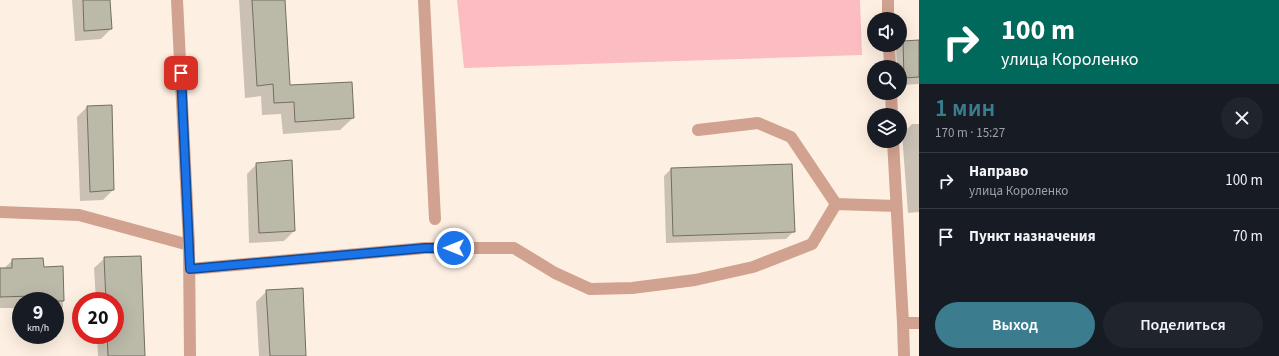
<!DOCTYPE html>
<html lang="ru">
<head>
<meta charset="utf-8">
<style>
	:root { --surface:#171b24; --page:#20242c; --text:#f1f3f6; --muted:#9ea1a6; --line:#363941; --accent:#3b7d8e }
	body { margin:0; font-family:"Source Sans 3",sans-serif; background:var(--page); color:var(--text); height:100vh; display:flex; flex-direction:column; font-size:15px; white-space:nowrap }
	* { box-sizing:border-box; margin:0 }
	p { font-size:13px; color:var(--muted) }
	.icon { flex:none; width:22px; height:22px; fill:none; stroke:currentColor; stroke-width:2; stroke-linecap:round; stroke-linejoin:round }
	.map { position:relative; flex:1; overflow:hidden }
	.drawer { display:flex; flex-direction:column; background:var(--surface); width:360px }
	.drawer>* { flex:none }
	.top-card { background:#00695c; color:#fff; overflow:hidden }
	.buttons { position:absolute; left:867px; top:12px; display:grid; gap:8px }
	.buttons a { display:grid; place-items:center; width:40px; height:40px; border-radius:50%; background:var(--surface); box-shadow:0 4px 16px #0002; font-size:20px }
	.speed { position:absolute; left:12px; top:292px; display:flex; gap:8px; font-size:20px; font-weight:700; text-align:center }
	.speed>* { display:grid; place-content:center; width:52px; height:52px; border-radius:50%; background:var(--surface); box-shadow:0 4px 16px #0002; line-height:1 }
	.speed small { font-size:10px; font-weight:400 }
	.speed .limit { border:6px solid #d22; background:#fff; color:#111 }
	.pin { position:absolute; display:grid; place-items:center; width:34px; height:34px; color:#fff; margin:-17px; border-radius:8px; box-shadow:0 2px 6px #0006 }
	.me { position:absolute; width:44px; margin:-22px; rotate:270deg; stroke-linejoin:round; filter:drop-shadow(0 0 3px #0008) }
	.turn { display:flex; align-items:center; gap:14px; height:84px; padding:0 16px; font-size:18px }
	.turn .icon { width:52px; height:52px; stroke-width:2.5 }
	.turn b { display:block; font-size:28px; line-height:34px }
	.round { display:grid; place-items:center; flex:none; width:42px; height:42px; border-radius:21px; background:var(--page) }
	.headline { display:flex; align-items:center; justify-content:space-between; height:68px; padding:0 16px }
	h1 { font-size:24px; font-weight:600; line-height:30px; color:var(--accent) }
	.action { display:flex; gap:8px; margin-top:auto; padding:8px 16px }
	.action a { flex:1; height:46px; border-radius:24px; background:var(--accent); color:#fff; font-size:16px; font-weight:600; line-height:46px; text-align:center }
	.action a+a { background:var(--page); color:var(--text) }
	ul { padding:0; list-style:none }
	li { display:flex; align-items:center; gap:12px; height:56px; padding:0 16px; border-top:1px solid var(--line) }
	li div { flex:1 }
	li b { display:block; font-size:15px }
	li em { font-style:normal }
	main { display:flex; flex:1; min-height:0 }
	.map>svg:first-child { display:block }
	.green { fill:#fbbcc2 }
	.shadow { fill:#0003 }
	.building { fill:#bbb9a8; stroke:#716f60 }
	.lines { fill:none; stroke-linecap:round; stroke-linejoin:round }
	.minor { stroke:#d1a28f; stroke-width:12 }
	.route-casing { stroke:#114b97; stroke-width:10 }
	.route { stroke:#1a73e8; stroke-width:7 }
</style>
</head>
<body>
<main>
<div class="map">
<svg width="919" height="356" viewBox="0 0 919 356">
	<rect width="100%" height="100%" fill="#fdf0e2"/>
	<polygon class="green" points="457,0 860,0 862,55 464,68"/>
	<g class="shadow">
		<polygon points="72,0 109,0 111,29 101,39 75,41"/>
		<polygon points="239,0 284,0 289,86 353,118 340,130 283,134 281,114 262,115 261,96 245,98"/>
		<polygon points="904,42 919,42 919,84 900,85 900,67 897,67 896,49"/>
		<polygon points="87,107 113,190 103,200 80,201 77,117"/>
		<polygon points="912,124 919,124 919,212 908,213 902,134"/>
		<polygon points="257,164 294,231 284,241 249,243 247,174"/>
		<polygon points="671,169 794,231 786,239 666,243 664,176"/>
		<polygon points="105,258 144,356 98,356 97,335 115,335 115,301 96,301 94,268"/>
		<polygon points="13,260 43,268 62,267 63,307 55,315 55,301 21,301 21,308 0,308 0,269 3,269"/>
		<polygon points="267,291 305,356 259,356 256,302"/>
	</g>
	<g class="building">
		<polygon points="83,0 110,0 112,29 84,31"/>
		<polygon points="252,0 285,0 290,85 352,82 354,118 295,122 294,102 274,103 273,84 257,86"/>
		<polygon points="919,40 919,77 904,78 903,41"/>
		<polygon points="112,105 114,190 90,192 87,106"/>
		<polygon points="292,160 295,231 259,233 256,163"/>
		<polygon points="792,164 795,232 673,236 671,168"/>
		<polygon points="141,256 145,356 108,356 107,335 115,335 115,301 106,301 104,257"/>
		<polygon points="43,258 44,267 63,266 64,301 34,301 33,296 0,297 0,268 12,268 12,259"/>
		<polygon points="303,288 306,356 270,356 266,290"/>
	</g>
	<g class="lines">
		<g class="minor">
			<polyline points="177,0 189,245 190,356"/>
			<polyline points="424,0 435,219"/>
			<polyline points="888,0 888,19"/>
			<polyline points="889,45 890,67"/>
			<polyline points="891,93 892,115"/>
			<polyline points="698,130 758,123 791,137 836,204"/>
			<polyline points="893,141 903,323 904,356"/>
			<polyline points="0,212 79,215 189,245"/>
			<polyline points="190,269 425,248 514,248 555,273 590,289 632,288 695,280 753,267 812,244 836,204 896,206"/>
			<polyline points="903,323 919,323"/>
		</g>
	</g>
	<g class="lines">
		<defs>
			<polyline id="route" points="181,73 190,269 425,248 454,248"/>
		</defs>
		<use href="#route" class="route-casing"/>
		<use href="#route" class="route"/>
	</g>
</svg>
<div class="buttons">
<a><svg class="icon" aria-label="sound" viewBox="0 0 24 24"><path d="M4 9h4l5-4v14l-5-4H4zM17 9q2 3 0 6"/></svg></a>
<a><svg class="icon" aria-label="search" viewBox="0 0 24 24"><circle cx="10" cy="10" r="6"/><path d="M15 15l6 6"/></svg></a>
<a><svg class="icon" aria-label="layers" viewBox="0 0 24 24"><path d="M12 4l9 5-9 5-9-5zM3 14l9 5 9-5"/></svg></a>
</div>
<div class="speed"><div>9<small>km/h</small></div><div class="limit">20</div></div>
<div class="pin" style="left:181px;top:73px;background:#d93025"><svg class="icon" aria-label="arrive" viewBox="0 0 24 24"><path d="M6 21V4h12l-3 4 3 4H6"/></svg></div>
<svg class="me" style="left:454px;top:248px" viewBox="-20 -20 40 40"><circle r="17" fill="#1a73e8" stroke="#fff" stroke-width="3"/><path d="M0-11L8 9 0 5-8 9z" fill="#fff"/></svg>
</div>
<section class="drawer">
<div class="top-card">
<div class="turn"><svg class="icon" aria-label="right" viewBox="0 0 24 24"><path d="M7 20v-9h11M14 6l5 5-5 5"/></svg><div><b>100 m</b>улица Короленко</div></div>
</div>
<div class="headline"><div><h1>1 мин</h1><p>170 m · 15:27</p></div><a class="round"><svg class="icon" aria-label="close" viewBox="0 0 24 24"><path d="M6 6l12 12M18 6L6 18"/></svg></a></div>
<ul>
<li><svg class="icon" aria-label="right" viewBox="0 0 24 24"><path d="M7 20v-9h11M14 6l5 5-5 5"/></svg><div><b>Направо</b><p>улица Короленко</p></div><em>100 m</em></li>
<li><svg class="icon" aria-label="arrive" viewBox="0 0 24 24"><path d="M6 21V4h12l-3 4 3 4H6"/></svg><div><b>Пункт назначения</b></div><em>70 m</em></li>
</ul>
<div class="action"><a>Выход</a><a>Поделиться</a></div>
</section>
</main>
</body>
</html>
